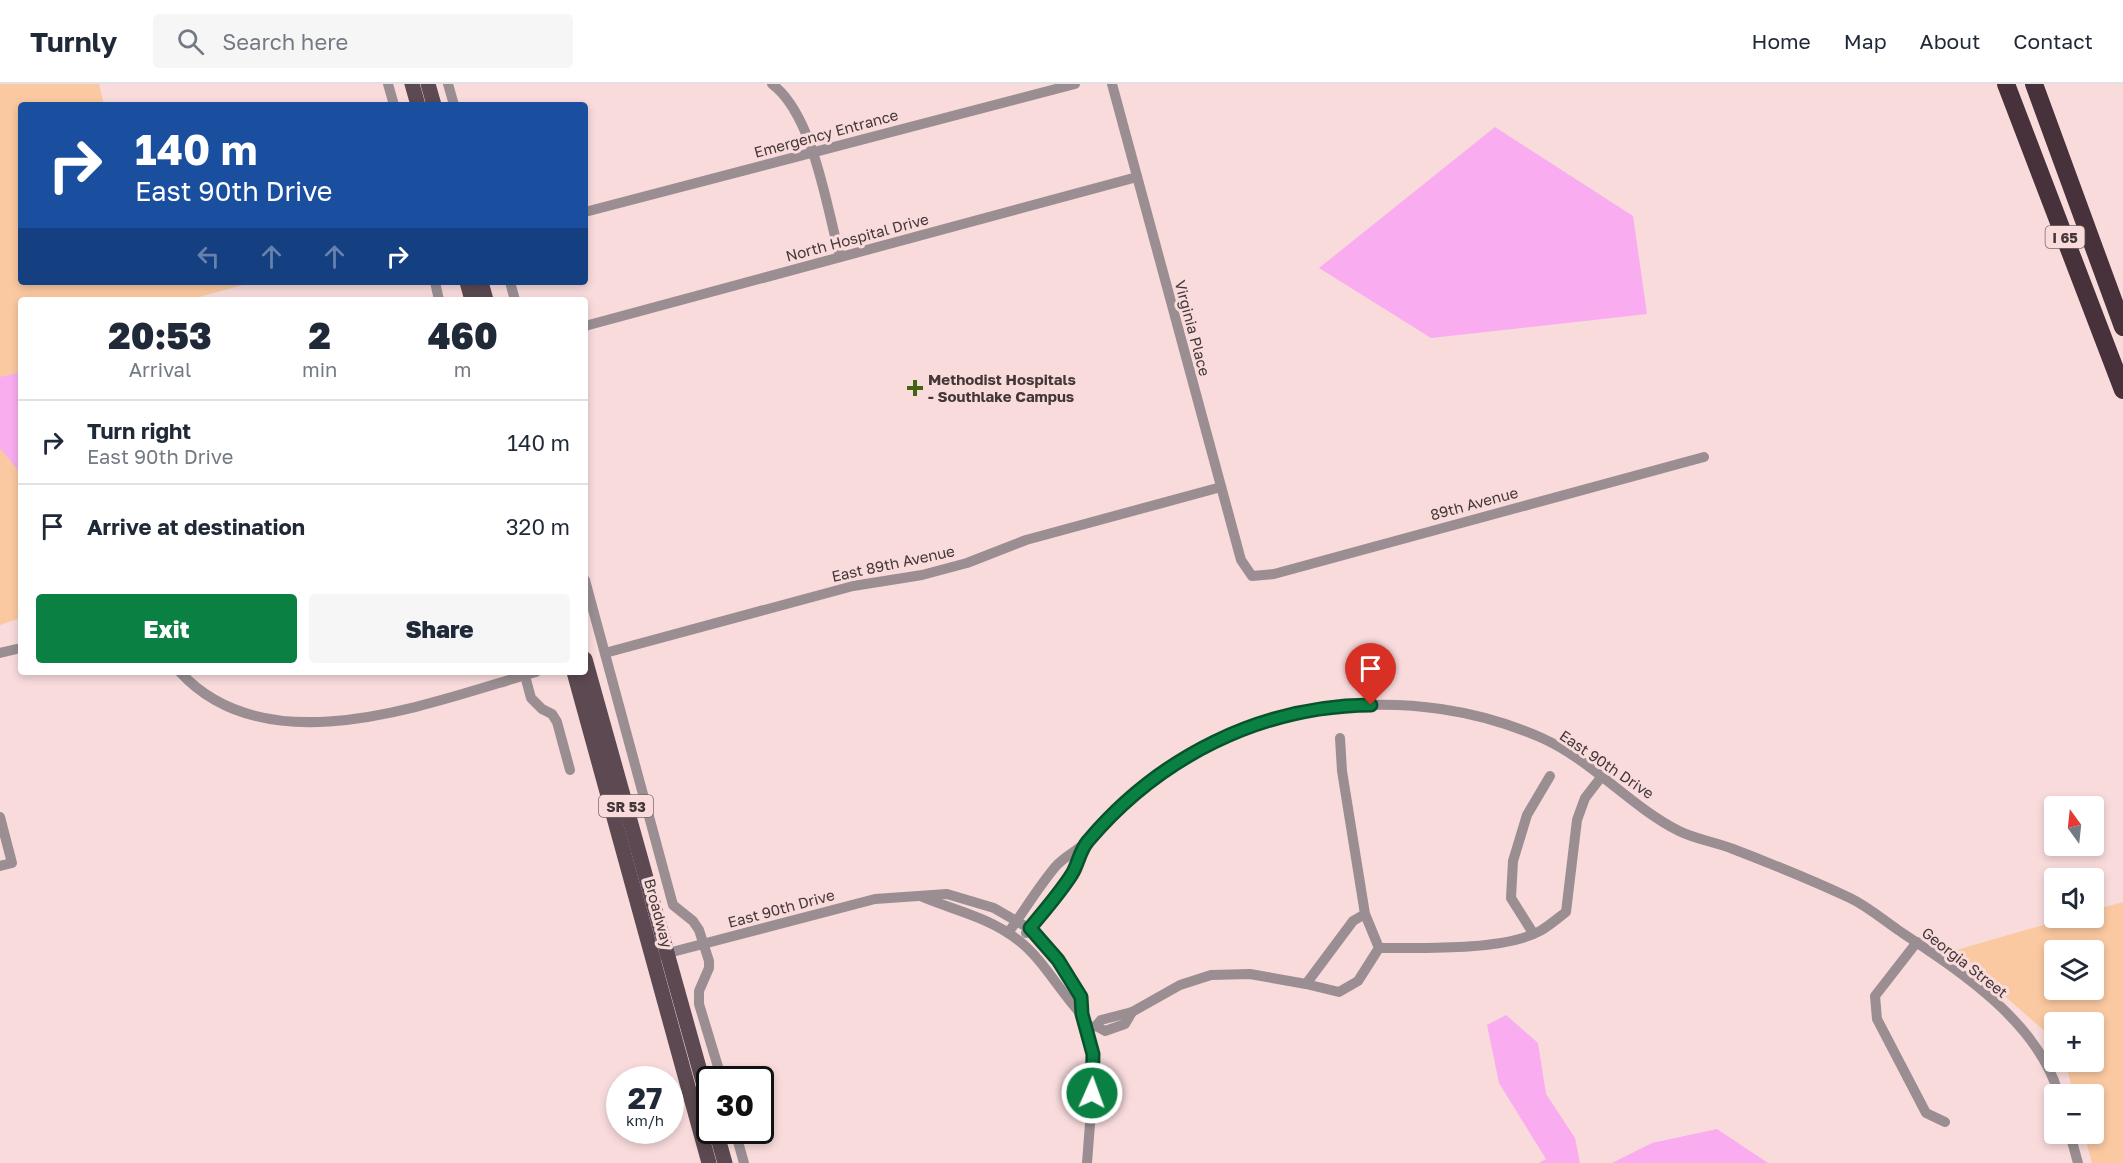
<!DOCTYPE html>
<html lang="en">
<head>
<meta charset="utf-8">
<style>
	:root { --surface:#fff; --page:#f6f6f7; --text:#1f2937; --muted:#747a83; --line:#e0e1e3; --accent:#0b8043 }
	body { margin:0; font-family:"Golos Text",sans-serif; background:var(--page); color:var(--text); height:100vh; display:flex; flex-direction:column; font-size:22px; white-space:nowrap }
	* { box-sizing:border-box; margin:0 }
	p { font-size:20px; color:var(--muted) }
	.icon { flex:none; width:33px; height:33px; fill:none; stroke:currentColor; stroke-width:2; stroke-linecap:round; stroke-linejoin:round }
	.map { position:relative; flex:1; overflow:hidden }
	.side { position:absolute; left:18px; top:213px; width:570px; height:378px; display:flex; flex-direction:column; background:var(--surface); border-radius:6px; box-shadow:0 3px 9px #0003 }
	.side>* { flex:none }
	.hud { position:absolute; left:18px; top:18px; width:570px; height:183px; border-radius:6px; box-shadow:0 3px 9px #0003; background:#1a4fa0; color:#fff; overflow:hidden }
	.needle { width:39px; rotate:345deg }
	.controls { position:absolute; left:2044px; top:712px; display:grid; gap:12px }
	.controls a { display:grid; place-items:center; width:60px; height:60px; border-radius:6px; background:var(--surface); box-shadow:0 3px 9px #0003; font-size:30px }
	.speed { position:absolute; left:606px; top:982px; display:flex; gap:12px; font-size:30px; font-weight:700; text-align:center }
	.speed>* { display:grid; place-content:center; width:78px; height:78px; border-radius:50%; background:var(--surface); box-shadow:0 3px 9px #0003; line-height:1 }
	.speed small { font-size:15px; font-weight:400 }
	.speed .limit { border:3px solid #111; border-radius:9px; background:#fff; color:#111 }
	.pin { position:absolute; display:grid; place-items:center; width:51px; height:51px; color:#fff; margin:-62px -26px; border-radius:50% 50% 50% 0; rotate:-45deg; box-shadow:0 0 6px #0007 }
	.pin .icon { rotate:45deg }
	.me { position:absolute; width:66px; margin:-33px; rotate:2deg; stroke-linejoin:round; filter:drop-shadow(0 0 4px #0008) }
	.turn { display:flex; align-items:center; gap:21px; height:126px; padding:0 18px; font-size:27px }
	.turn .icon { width:78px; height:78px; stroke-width:2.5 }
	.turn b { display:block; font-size:42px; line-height:51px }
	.lanes { display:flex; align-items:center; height:57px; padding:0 18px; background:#0003; justify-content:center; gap:30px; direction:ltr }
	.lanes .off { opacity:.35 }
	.eta { display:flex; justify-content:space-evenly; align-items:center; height:102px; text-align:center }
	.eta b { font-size:36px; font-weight:800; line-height:42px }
	.primary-button { display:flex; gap:12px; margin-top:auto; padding:12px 18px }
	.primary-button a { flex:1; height:69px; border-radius:6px; background:var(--accent); color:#fff; font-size:24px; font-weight:800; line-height:69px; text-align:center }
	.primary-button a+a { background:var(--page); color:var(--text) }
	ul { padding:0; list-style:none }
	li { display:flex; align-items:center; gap:18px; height:84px; padding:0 18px; border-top:2px solid var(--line) }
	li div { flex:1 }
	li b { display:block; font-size:22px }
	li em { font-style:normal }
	header { display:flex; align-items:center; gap:36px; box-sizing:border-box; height:84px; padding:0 30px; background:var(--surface); border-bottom:2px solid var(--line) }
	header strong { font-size:28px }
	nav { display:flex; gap:33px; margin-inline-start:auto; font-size:21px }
	.search { width:420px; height:54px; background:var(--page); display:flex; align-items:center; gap:15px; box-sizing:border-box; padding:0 21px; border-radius:6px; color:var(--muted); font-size:22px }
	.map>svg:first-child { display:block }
	.green { fill:#fbc9a1; fill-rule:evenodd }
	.water { fill:#f9acf0 }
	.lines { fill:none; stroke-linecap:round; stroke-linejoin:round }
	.minor { stroke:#9a8e92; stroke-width:10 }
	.primary { stroke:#5c4951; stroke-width:15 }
	.motorway { stroke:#47313a; stroke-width:18 }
	.route-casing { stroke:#07532c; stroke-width:15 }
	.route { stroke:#0b8043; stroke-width:10 }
	.poi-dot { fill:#456112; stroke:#f9dbdc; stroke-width:2 }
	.labels { text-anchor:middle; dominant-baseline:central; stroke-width:6; stroke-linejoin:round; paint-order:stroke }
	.shield { fill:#f9dbdc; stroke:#7a6869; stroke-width:1.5 }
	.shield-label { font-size:14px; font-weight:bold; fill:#433738 }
	.street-label { font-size:15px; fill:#433738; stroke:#f9dbdc }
	.poi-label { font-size:15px; font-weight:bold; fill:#433738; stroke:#f9dbdc; text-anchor:start }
</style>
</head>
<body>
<header>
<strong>Turnly</strong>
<div class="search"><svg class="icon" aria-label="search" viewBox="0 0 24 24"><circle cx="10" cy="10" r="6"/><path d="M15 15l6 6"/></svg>Search here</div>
<nav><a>Home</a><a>Map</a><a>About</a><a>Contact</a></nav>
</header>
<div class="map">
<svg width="2123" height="1079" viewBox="0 0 2123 1079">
	<rect width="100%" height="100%" fill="#f9dbdc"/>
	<g class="green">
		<polygon points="0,0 99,0 104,21 21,21 21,198 254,198 188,216 21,216 21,534 0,541"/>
		<path d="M2123 818V1079H2092L2084 1050H2094V1011H2074L2065 978H2094V939H2055V956L1953 867 2067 834H2094V826ZM2055 867H2094V906H2055Z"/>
	</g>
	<g class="water">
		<polygon points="1495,43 1633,132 1647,230 1431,254 1319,184"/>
		<polygon points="21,288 21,390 0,364 0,293"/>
		<polygon points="1506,931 1538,959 1546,1010 1575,1054 1580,1079 1539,1079 1546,1075 1499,999 1487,941"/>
		<polygon points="1717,1045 1768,1079 1612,1079 1652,1059"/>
	</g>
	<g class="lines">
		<g class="minor">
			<polyline points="388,0 394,21"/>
			<polyline points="448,0 454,21"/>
			<path d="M772 0C813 30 827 124 840 173"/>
			<polyline points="1112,0 1241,476 1252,492 1274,490 1704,373"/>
			<polyline points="585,128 1075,0"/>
			<polyline points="435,198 439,216"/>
			<polyline points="510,198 515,216"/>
			<polyline points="585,242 1137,93"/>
			<polyline points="585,496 673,821 693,837 699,846 709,877 709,884 699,907 699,920 722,996"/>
			<polyline points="0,569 21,564"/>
			<polyline points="605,569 853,502 922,491 967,479 1026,456 1221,403"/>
			<path d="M180 588C268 684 431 618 536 588"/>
			<polyline points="524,588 531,614 542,625 552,630 557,638 570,686"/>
			<polyline points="1340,654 1342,687 1365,830 1379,864 1358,897 1339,908 1306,900 1353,837 1365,830"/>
			<polyline points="0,733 12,779 0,782"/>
			<path d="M920 812C953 826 989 833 1018 856 1044 876 1059 907 1082 931"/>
			<path d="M1008 849C1024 827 1039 802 1056 782 1065 772 1077 767 1086 758 1107 739 1122 717 1145 700 1258 614 1412 597 1542 654 1593 677 1631 723 1679 747 1695 755 1715 758 1733 765 1772 780 1812 796 1850 814 1867 822 1882 835 1898 846 1958 886 2038 937 2059 1011"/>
			<polyline points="1026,849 1072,789 1085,760"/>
			<polyline points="1533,849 1511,814 1513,777 1527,731 1550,692"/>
			<polyline points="1917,858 1875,912 1877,935 1926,1029 1945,1038"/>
			<path d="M1379 864C1420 864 1504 867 1540 847 1549 842 1558 834 1566 828L1577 736 1585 714 1602 692"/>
			<polyline points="653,873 875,815 947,810 994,824 1030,845 1043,858 1074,898 1081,913 1082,931 1093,970 1094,988 1087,1079"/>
			<polyline points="1096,942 1105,947 1125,940 1132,928"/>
			<polyline points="1086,944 1096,942 1101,936 1132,928 1180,901 1211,891 1250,890 1306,900"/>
			<polyline points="735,1047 744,1079"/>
			<polyline points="2070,1050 2078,1079"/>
		</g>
		<g class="primary">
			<polyline points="412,0 418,21"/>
			<polyline points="428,0 434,21"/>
			<polyline points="467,198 472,216"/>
			<polyline points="481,198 486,216"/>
			<polyline points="585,575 710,1023"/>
			<polyline points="574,588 709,1079"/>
			<polyline points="716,1047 725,1079"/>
		</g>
		<g class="motorway">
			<polyline points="2006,0 2123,306"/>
			<polyline points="2034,0 2123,243"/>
		</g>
	</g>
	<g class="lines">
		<defs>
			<path id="route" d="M1092 1009 1093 970 1082 930 1081 913 1058 876 1030 844C1044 827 1060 809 1072 790 1078 780 1080 766 1088 757 1159 673 1260 622 1371 621"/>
		</defs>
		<use href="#route" class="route-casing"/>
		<use href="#route" class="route"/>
	</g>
	<path class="poi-dot" d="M912 295h6v6h6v6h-6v6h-6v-6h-6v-6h6z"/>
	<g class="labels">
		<g class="shield">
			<rect x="2045.5" y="142" width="39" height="22" rx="4.5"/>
			<rect x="599" y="711" width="54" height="22" rx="4.5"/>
		</g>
		<g class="shield-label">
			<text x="2065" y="153">I 65</text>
			<text x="626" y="722">SR 53</text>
		</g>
		<g class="street-label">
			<text transform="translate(826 49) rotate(-15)">Emergency Entrance</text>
			<text transform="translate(857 153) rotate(-15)">North Hospital Drive</text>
			<text transform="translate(1193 244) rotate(75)">Virginia Place</text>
			<text transform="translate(1474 419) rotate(-15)">89th Avenue</text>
			<text transform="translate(893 479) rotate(-12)">East 89th Avenue</text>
			<text transform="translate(1607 680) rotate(34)">East 90th Drive</text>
			<text transform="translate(781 824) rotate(-15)">East 90th Drive</text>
			<text transform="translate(659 829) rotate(75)">Broadway</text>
			<text transform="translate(1965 878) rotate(38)">Georgia Street</text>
		</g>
		<g class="poi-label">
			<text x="928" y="295">Methodist Hospitals<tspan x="928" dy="17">- Southlake Campus</tspan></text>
		</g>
	</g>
</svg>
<div class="controls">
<a><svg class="needle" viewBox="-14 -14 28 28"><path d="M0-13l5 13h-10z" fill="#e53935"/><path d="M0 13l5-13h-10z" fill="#747a83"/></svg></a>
<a><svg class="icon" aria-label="sound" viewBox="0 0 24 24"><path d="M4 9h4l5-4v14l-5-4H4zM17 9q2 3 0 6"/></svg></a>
<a><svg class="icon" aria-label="layers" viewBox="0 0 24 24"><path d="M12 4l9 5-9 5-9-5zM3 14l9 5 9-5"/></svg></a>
<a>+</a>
<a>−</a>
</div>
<div class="speed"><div>27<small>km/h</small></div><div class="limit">30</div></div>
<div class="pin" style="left:1371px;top:621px;background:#d93025"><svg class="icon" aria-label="arrive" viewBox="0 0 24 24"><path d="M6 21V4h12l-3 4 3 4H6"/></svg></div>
<svg class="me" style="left:1092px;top:1009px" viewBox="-20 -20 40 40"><circle r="17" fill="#0b8043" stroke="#fff" stroke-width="3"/><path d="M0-11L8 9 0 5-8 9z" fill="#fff"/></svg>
<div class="hud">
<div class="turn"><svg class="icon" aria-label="right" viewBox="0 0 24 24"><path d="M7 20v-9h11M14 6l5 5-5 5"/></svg><div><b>140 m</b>East 90th Drive</div></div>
<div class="lanes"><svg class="icon off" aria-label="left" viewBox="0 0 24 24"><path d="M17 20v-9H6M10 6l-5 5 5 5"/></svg><svg class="icon off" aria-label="ahead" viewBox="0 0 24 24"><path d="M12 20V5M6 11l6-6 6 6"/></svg><svg class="icon off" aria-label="ahead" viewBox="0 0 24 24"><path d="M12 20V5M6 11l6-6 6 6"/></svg><svg class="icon" aria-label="right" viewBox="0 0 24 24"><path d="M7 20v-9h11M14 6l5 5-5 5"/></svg></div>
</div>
<section class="side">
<div class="eta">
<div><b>20:53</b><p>Arrival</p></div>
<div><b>2</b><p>min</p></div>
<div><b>460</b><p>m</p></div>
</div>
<ul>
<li><svg class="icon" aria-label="right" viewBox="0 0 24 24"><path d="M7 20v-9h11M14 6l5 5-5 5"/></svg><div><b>Turn right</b><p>East 90th Drive</p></div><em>140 m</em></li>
<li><svg class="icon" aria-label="arrive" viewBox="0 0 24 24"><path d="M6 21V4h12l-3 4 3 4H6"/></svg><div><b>Arrive at destination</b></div><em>320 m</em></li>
</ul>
<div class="primary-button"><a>Exit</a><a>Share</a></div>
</section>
</div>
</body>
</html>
